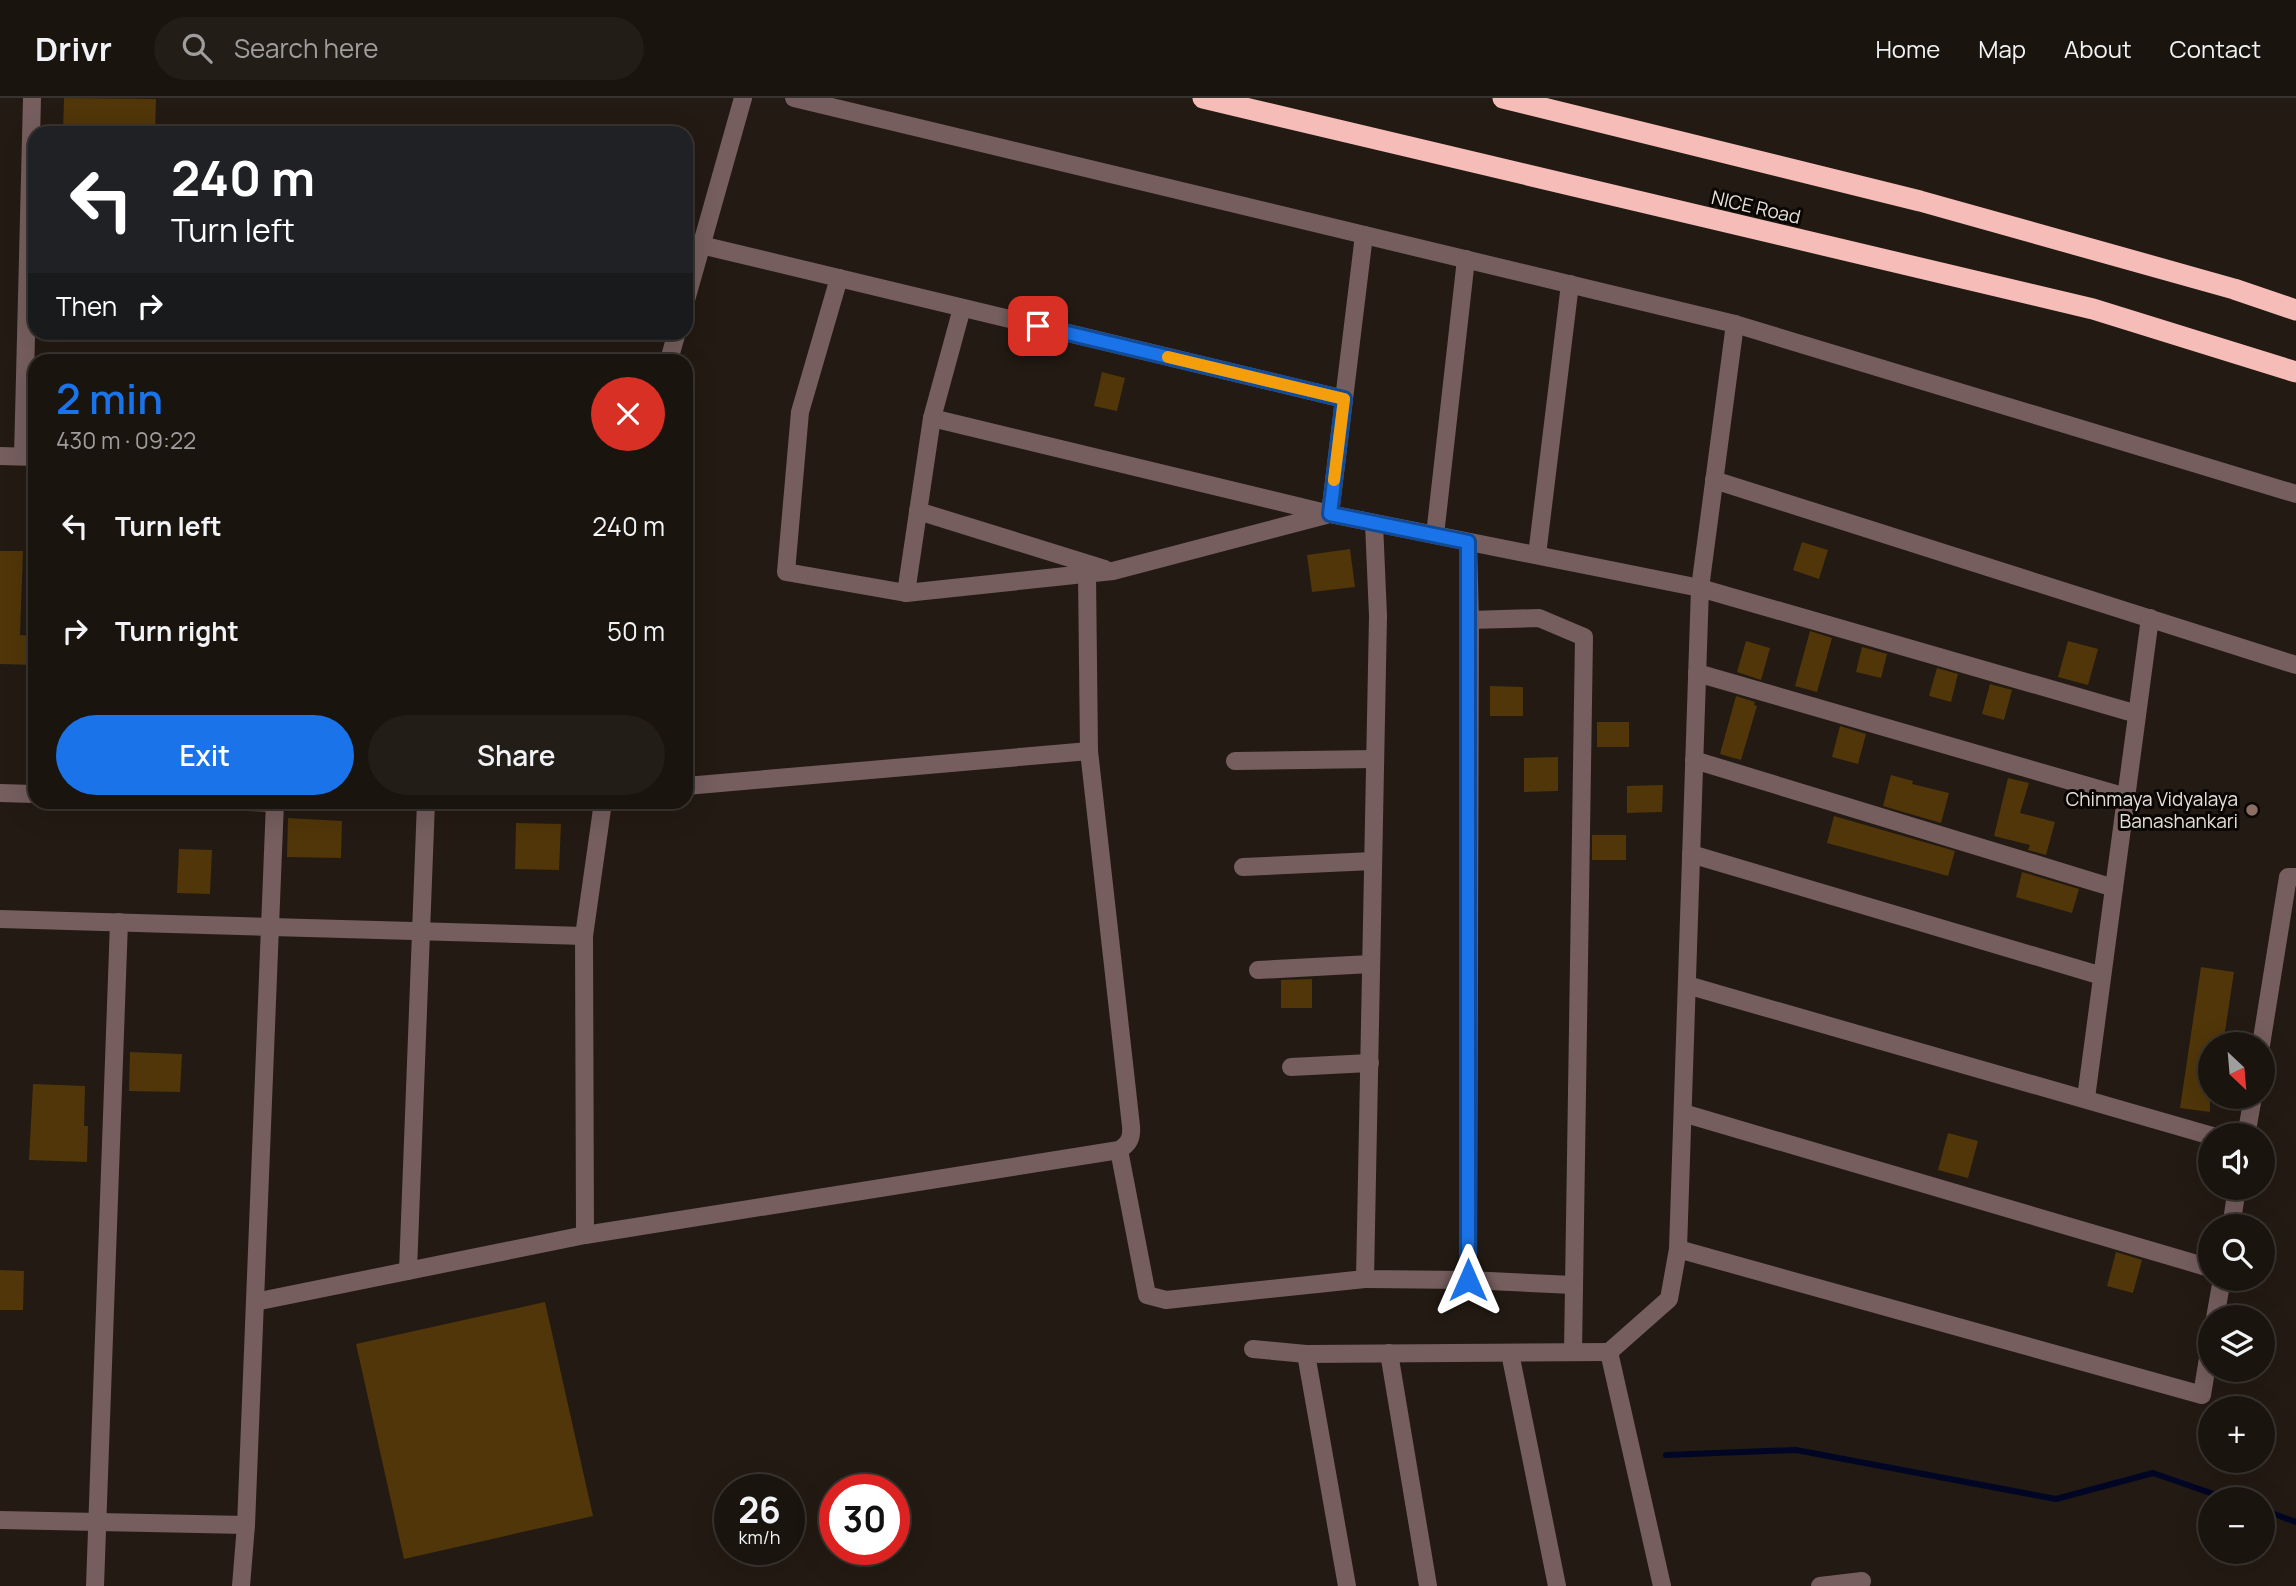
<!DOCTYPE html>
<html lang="en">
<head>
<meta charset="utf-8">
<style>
	:root { --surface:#1a140e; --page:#231d17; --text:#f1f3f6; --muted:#9f9e9e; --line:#38332e; --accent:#1a73e8 }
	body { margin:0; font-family:Manrope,sans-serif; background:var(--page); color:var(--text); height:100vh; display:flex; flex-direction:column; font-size:26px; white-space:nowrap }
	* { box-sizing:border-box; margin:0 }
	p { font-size:23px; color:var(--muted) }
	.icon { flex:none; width:38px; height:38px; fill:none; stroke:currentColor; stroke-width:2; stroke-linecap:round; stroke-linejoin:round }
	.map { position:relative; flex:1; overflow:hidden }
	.drawer { position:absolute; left:28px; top:256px; width:665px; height:455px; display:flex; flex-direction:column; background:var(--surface); border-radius:21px; box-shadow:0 7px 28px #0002,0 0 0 2px var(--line) }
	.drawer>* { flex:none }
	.hud { position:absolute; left:28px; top:28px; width:665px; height:214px; border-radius:21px; box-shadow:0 7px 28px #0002,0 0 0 2px var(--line); background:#202124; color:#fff; overflow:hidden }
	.needle { width:46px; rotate:154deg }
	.controls { position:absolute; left:2198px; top:934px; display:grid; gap:14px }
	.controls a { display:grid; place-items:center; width:77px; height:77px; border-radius:50%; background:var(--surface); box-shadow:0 7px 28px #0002,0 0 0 2px var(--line); font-size:35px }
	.speed { position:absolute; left:714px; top:1376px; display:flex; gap:14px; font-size:35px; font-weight:700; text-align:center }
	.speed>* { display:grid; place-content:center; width:91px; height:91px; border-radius:50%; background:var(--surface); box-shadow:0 7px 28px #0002,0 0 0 2px var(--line); line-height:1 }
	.speed small { font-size:18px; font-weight:400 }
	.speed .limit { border:10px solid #d22; background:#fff; color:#111 }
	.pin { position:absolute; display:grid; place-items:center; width:60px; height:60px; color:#fff; margin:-30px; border-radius:14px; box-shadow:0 4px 10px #0006 }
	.me { position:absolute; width:77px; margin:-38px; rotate:0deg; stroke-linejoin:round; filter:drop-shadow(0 0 5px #0008) }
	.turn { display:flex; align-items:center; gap:24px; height:147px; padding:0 28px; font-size:32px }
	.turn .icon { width:91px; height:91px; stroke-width:2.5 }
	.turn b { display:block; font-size:49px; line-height:60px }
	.then { display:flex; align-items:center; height:66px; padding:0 28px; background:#0003; gap:14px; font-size:26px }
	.round { display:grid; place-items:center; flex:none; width:74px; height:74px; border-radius:37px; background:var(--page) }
	.overview { display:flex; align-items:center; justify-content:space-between; height:119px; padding:0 28px }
	h1 { font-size:42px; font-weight:600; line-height:52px; color:var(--accent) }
	.button { display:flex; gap:14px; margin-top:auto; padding:14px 28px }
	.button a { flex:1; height:80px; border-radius:42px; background:var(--accent); color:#fff; font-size:28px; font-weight:600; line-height:80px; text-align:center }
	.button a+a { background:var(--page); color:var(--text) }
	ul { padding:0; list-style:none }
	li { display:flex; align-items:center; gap:21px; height:105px; padding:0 28px }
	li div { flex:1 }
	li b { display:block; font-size:26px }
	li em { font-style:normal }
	header { display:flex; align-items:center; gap:42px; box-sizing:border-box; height:98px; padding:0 35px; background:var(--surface); border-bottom:2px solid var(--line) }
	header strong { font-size:33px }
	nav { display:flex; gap:38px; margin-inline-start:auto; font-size:24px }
	.search { width:490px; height:63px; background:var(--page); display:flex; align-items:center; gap:18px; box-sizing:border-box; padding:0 24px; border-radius:38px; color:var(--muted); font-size:26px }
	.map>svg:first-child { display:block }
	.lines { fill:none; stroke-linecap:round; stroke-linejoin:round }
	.stream { stroke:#000624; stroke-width:6 }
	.building { fill:#503609 }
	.minor { stroke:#755e5d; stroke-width:18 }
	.motorway { stroke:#f6bcb8; stroke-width:21 }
	.route-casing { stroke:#114b97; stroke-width:18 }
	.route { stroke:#1a73e8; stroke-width:12 }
	.slow { stroke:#f59e0b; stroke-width:12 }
	.education-dot { fill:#8d6e63; stroke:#090604; stroke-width:2.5 }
	.labels { text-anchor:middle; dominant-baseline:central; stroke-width:6; stroke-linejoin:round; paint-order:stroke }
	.street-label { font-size:19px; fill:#e6e0db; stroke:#090604 }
	.poi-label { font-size:19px; fill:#e6e0db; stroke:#090604; text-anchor:end }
</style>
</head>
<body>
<header>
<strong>Drivr</strong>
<div class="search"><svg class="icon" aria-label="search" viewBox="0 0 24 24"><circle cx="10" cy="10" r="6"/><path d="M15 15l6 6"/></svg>Search here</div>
<nav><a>Home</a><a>Map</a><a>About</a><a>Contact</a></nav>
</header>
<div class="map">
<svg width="2296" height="1488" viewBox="0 0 2296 1488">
	<rect width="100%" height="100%" fill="#231a13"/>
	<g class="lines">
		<g class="stream">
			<polyline points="1666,1357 1796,1352 2056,1401 2153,1375 2231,1402"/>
			<polyline points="2263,1412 2296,1424"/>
		</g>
	</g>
	<g class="building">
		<polygon points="64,0 156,1 155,35 63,35"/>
		<polygon points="1102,274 1125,280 1117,313 1094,308"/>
		<polygon points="1802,444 1828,452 1819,481 1793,472"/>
		<polygon points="1350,451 1355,489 1312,494 1307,457"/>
		<polygon points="0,453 23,453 20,537 35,538 35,567 0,566"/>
		<polygon points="1810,533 1832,540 1817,594 1795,588"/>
		<polygon points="1746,543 1770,550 1761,582 1737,574"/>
		<polygon points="2068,543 2098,551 2088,587 2058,579"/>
		<polygon points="1862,549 1887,556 1881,580 1856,574"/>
		<polygon points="1937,570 1958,576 1951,604 1929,598"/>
		<polygon points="1990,586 2012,592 2004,622 1982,616"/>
		<polygon points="1490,588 1523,589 1523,618 1490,618"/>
		<polygon points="1736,598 1755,604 1754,607 1757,608 1741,662 1720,656"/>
		<rect x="1597" y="624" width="32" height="25"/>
		<polygon points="1840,628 1866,636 1858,666 1832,659"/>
		<polygon points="1558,659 1558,693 1524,694 1524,660"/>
		<polygon points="1891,677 1913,683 1912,686 1949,695 1941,725 1883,708"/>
		<polygon points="2008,680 2029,685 2020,715 2055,724 2046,757 2028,752 2030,747 1994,738"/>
		<polygon points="1663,687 1662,714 1627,715 1627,688"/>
		<polygon points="1834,718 1955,753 1948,778 1827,745"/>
		<polygon points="288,720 342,723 341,760 287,759"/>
		<polygon points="516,725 561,726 559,772 515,771"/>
		<rect x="1592" y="737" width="34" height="25"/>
		<polygon points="179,751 212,752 210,796 177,795"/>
		<polygon points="2022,774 2079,791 2072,815 2016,799"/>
		<polygon points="2201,869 2234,874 2223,947 2210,947 2210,1014 2180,1010"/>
		<polygon points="1312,881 1312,910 1281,910 1281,882"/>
		<polygon points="130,954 182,956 180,994 129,993"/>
		<polygon points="33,986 85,988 84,1028 88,1028 87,1064 29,1062"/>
		<polygon points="1948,1035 1978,1043 1968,1080 1938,1072"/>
		<polygon points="2116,1154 2142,1162 2133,1195 2107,1188"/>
		<polygon points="0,1172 24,1173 23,1212 0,1212"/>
		<polygon points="545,1204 593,1418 404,1461 356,1246"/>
	</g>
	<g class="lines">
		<g class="minor">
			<polyline points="794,0 1735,226 2296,396"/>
			<polyline points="701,147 1344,301"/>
			<polyline points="839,180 800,314 786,474 906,495 1113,473 1326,417"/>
			<polyline points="686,202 743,0"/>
			<polyline points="1735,226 1700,490 1678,1151 2202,1297 2210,1248"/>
			<polyline points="669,262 677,234"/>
			<polyline points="932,320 1330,416 1700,490 2137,616"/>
			<polyline points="0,358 35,359"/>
			<polyline points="23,358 32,0"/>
			<polyline points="1714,382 2296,567"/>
			<polyline points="918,413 1105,471"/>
			<polyline points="1330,416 1364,137"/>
			<polyline points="1374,425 1378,518 1365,1181 1468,1182 1573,1187"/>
			<polyline points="1435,437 1466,161"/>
			<polyline points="1468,444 1470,522 1539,520 1584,539 1573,1254"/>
			<polyline points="1537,457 1570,186"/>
			<polyline points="906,495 932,320 962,210"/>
			<polyline points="1697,575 2126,699"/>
			<polyline points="1694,662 2114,790"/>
			<polyline points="1235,663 1375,661"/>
			<polyline points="686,688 1089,653"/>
			<polyline points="0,695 35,696"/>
			<polyline points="246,704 275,705"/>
			<polyline points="1691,756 2102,878"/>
			<polyline points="1243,769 1373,763"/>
			<polyline points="0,821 584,838"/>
			<polyline points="1258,872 1371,866"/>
			<polyline points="1687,887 2212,1038"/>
			<polyline points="2261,947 2288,779 2296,779"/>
			<polyline points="1291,969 1370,965"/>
			<polyline points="2086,1000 2150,520"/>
			<polyline points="1683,1015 2210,1170"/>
			<polyline points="2246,1038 2253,999"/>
			<polyline points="1119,1052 1147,1197 1166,1202 1365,1181"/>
			<polyline points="2231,1129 2237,1090"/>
			<path d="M585 1137 1119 1052C1129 1046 1132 1040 1131 1028L1089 653 1087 476"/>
			<polyline points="408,1173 426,704"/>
			<polyline points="1468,1182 1470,522"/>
			<polyline points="255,1204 585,1137 584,838 603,704"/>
			<polyline points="2215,1220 2222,1181"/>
			<polyline points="1253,1251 1306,1256"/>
			<polyline points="1389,1255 1428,1488"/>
			<polyline points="1510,1255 1557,1488"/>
			<polyline points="0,1422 246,1427"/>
			<polyline points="95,1488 119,824"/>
			<polyline points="241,1488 246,1427 275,704"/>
			<polyline points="1347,1488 1306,1256 1609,1254"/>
			<polyline points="1662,1488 1609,1254 1669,1201 1678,1151"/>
			<polyline points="1820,1488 1862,1483"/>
		</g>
		<g class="motorway">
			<polyline points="1203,0 2093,211 2296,274"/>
			<polyline points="1503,0 1920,103 2234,191 2296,212"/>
		</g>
	</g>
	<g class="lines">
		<defs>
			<polyline id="route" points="1038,228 1344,301 1330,416 1468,444 1468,1182"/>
		</defs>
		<use href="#route" class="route-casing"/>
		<use href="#route" class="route"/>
		<polyline class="slow" points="1168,259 1344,301 1334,382"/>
	</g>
	<circle class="education-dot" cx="2252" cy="712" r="7"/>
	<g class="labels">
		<g class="street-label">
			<text transform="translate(1756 109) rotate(13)">NICE Road</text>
		</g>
		<g class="poi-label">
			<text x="2238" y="701">Chinmaya Vidyalaya<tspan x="2238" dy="22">Banashankari</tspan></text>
		</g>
	</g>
</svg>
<div class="controls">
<a><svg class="needle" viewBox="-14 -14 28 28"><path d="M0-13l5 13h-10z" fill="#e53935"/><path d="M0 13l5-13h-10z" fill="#9f9e9e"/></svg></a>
<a><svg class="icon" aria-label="sound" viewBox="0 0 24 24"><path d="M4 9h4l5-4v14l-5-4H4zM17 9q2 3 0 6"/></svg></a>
<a><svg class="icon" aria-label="search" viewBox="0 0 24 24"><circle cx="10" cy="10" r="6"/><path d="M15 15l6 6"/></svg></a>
<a><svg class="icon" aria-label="layers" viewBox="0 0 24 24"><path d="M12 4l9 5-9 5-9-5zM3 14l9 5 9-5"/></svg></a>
<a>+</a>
<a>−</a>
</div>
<div class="speed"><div>26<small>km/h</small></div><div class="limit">30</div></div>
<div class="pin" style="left:1038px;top:228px;background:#d93025"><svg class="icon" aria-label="arrive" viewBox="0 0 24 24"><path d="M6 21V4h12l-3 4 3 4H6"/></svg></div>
<svg class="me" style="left:1468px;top:1182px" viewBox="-20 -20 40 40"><path d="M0-17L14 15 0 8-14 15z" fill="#1a73e8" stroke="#fff" stroke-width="4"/></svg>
<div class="hud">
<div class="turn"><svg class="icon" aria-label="left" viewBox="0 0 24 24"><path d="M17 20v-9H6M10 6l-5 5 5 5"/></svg><div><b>240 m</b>Turn left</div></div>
<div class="then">Then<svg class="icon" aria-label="right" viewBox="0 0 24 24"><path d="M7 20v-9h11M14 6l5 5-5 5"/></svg></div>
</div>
<section class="drawer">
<div class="overview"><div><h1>2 min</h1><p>430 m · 09:22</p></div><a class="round" style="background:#d93025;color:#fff"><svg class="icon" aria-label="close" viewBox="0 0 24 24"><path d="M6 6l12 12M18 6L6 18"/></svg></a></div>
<ul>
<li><svg class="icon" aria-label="left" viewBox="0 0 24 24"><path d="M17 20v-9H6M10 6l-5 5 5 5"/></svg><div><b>Turn left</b></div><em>240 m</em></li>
<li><svg class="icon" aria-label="right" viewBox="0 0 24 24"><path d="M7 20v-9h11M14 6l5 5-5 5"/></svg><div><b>Turn right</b></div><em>50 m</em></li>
</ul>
<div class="button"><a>Exit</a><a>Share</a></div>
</section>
</div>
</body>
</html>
